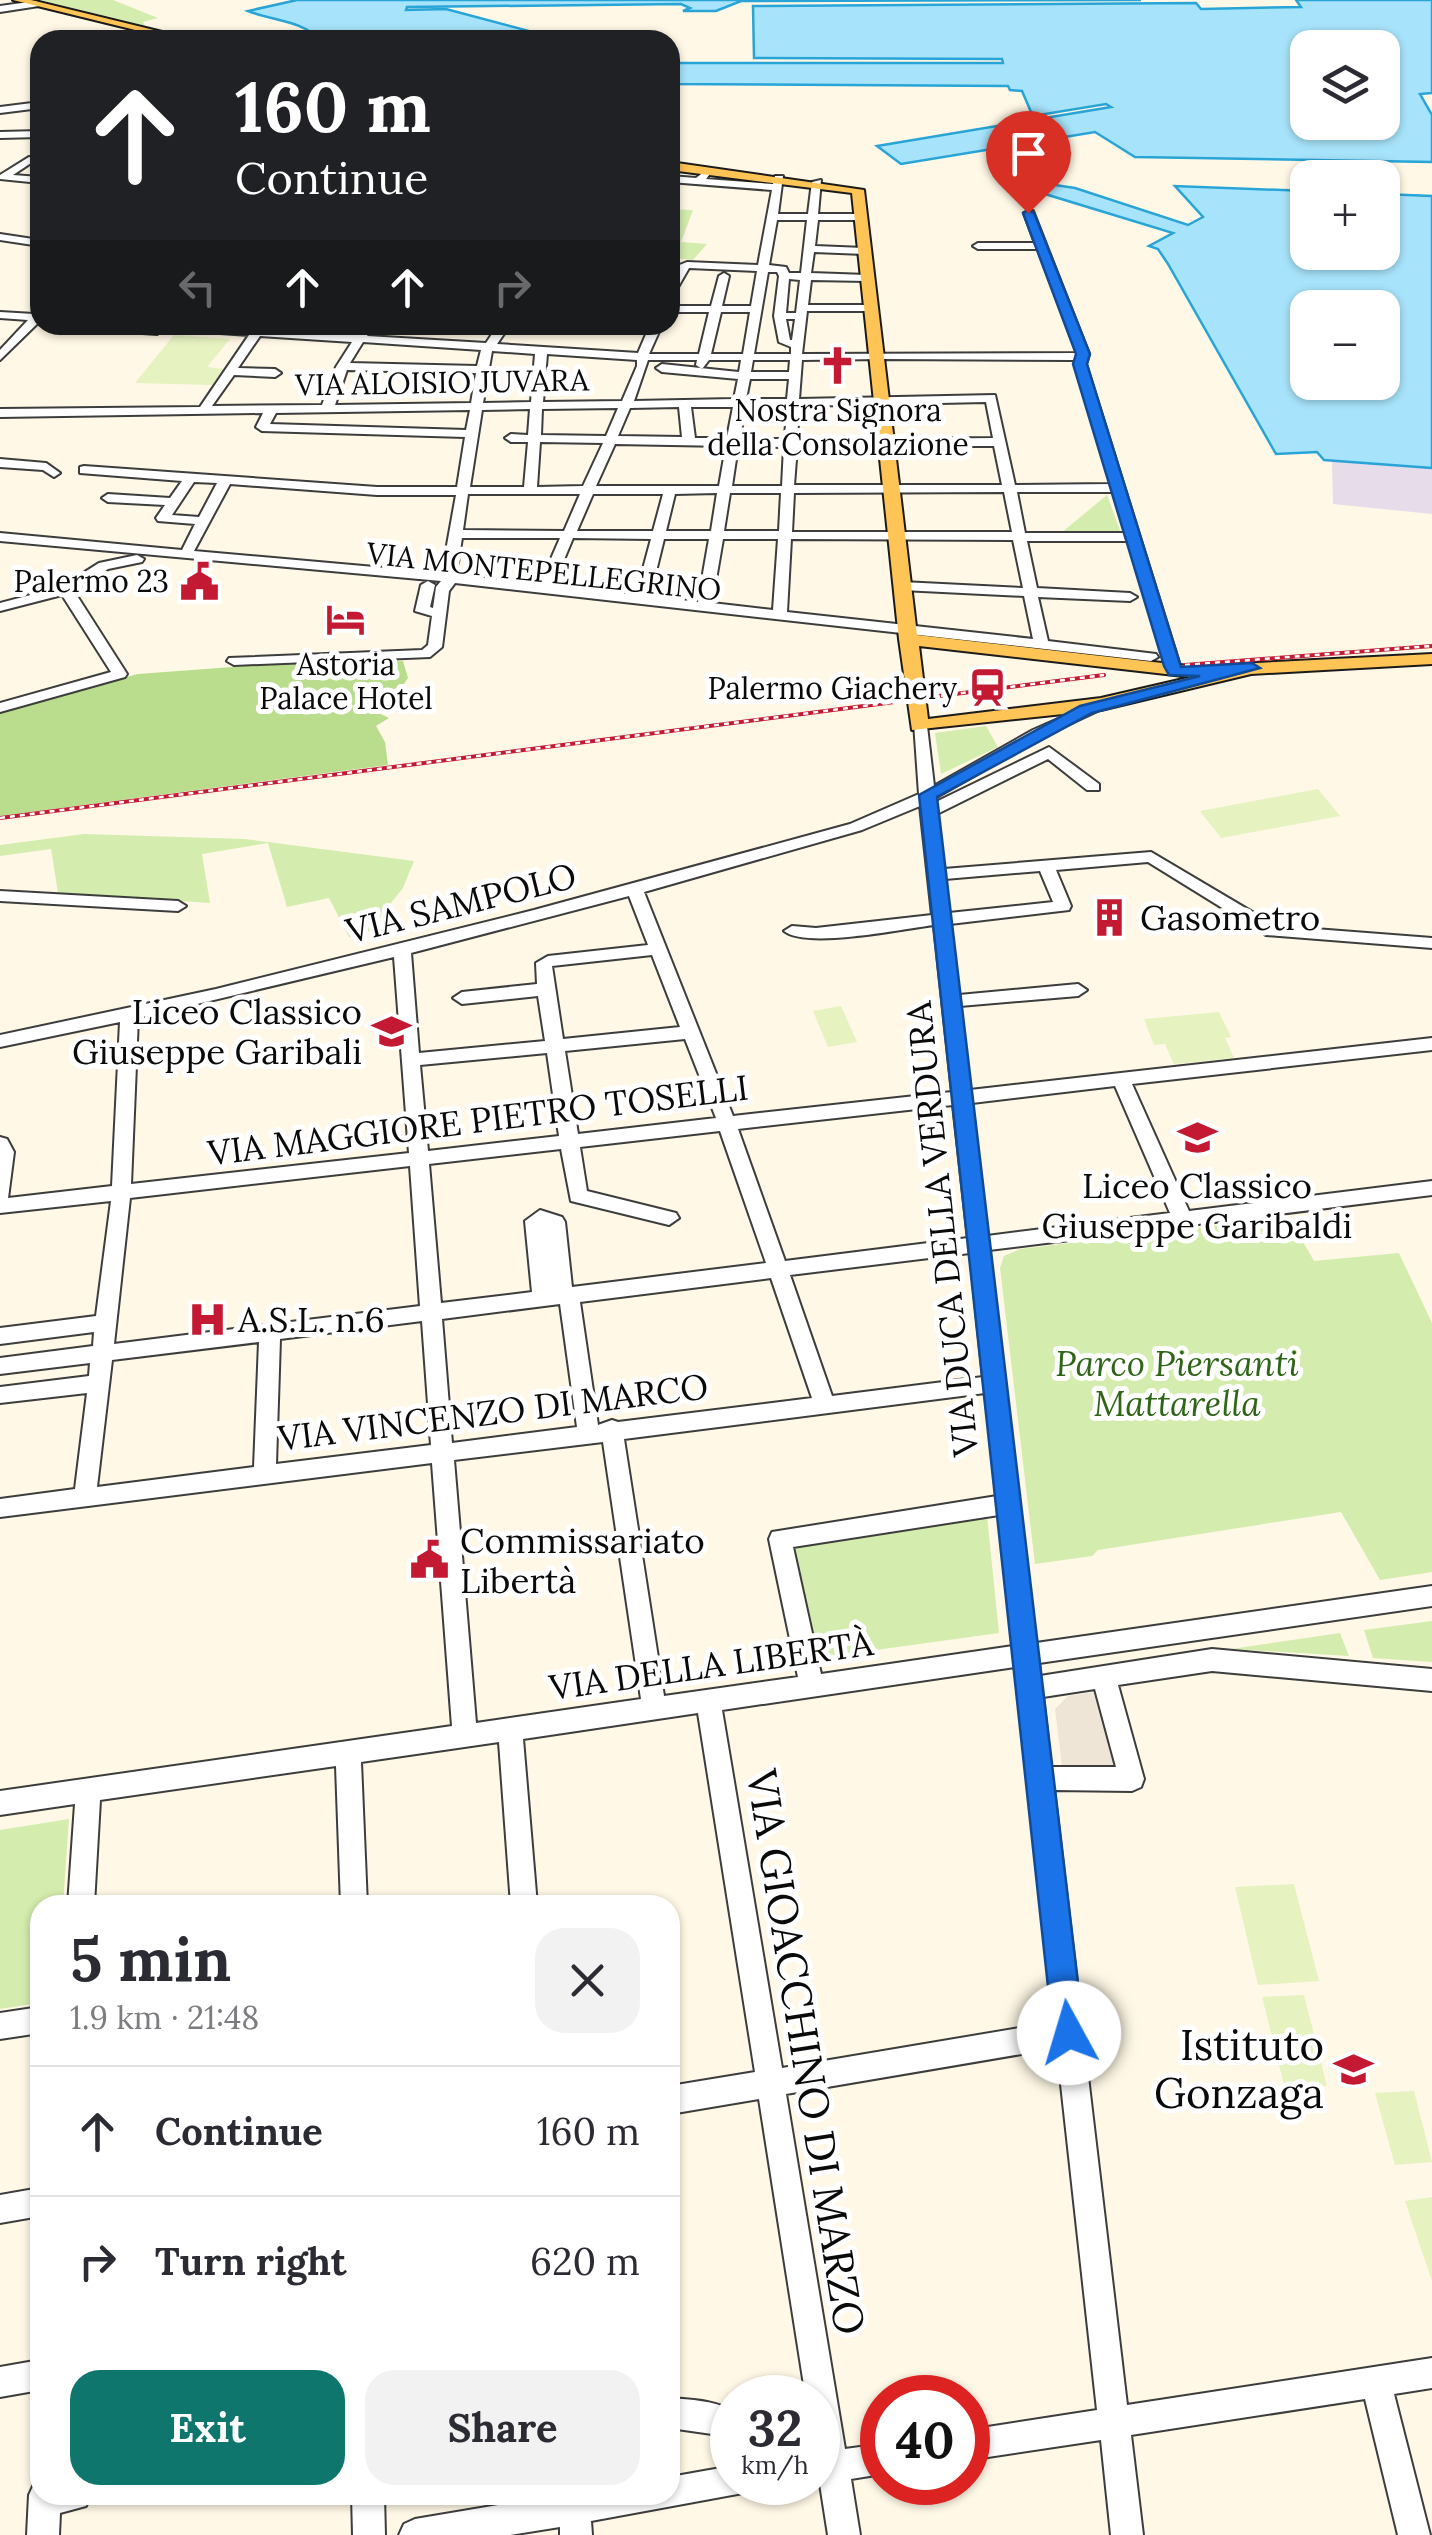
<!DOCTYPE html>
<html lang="en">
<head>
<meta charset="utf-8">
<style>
	:root { --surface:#fff; --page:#f2f2f3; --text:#2b2b33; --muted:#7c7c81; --line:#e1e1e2; --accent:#0f766e }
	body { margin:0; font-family:Lora,serif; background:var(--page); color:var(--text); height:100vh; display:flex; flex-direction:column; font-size:38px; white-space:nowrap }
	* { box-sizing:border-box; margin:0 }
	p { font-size:32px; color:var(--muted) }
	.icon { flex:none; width:55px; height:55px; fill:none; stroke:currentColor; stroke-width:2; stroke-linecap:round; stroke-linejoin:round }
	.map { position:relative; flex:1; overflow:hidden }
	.details { position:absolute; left:30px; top:1895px; width:650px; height:610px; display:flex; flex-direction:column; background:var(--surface); border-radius:30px; box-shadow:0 2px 8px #0004 }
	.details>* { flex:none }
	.hud { position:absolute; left:30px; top:30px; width:650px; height:305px; border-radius:30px; box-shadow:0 2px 8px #0004; background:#202124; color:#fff; overflow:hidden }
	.controls { position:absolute; left:1290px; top:30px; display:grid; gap:20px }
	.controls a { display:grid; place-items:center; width:110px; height:110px; border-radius:20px; background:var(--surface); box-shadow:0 2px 8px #0004; font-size:50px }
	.speed { position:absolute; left:710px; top:2375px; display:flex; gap:20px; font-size:50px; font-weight:700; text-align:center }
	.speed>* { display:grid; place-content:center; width:130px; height:130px; border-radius:50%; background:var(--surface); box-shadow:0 2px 8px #0004; line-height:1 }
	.speed small { font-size:25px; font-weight:400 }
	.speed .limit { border:15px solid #d22; background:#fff; color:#111 }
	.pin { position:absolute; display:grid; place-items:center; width:85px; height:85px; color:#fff; margin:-102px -42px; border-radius:50% 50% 50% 0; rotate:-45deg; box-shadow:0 0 10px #0007 }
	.pin .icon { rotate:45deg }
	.me { position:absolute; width:110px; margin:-55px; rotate:354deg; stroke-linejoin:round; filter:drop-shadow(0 0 8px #0008) }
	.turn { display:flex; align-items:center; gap:35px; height:210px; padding:0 40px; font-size:45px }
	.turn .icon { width:130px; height:130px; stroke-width:2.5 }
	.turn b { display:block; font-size:70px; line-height:85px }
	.lanes { display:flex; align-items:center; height:95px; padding:0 40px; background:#0003; justify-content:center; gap:50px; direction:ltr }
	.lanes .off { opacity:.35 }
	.round { display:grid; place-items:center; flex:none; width:105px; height:105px; border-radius:30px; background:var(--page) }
	.summary { display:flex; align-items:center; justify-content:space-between; height:170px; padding:0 40px }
	h1 { font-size:60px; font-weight:700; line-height:75px }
	.cta { display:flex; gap:20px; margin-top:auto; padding:20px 40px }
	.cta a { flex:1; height:115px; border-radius:30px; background:var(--accent); color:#fff; font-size:40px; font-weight:700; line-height:115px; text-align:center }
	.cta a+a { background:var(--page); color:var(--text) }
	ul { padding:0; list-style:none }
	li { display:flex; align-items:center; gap:30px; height:130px; padding:0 40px; border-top:2px solid var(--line) }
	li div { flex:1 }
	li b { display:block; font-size:38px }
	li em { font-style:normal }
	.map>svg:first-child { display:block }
	.industrial { fill:#e7dcea }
	.green { fill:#d4ecae }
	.forest { fill:#b9dd8c }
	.pitch { fill:#e6f2c0 }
	.plaza { fill:#eee5d7 }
	.water { fill:#a7e4fb; stroke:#28a4d7; stroke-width:2.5; fill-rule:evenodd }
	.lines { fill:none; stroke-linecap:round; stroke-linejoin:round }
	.minor-casing { stroke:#3d3d3d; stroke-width:4 }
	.major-casing { stroke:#1b1b1b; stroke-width:4 }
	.minor { fill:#fff; fill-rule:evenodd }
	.major { fill:#ffc456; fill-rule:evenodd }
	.rail-casing { stroke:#c31933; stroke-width:4 }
	.rail { stroke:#fff; stroke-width:2.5; stroke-dasharray:5; stroke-linecap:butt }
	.route { fill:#1a73e8; stroke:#114b97; stroke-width:2.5 }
	.labels { text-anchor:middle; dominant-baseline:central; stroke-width:10; stroke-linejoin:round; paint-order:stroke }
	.far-street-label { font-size:30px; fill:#0a0a0a; stroke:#fff }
	.far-poi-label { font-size:30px; fill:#0a0a0a; stroke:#fff }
	.street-label { font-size:35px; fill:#0a0a0a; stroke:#fff }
	.poi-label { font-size:35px; fill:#0a0a0a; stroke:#fff; text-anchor:start }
	.park-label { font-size:35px; font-style:italic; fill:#2f6517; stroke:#fff }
	.near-poi-label { font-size:42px; fill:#0a0a0a; stroke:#fff; text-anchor:end }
	.near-street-label { font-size:42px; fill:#0a0a0a; stroke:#fff }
</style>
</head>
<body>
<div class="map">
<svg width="1432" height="2535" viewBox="0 0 1432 2535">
	<rect width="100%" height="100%" fill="#fff8e6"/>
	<polygon class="industrial" points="1332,461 1432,468 1432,514 1333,504"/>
	<g class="green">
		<polygon points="41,0 113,0 158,18 143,22 145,26"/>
		<polygon points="670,209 693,210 681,242 707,244 693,260 674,258 675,253 670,253"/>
		<polygon points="1107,495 1121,533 1061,533"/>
		<polygon points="986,726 998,747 941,774 935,733"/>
		<polygon points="84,834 245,839 414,861 403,888 365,936 349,937 329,898 287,907 268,843 202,854 210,903 58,893 51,849 0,856 0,845"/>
		<polygon points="1289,1217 1314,1261 1399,1253 1432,1323 1432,1572 1380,1580 1341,1512 1098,1550 1092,1556 1035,1564 1000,1268 1004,1256 1020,1249"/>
		<polygon points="987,1516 999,1633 818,1658 793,1546"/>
		<polygon points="1432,1621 1432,1662 1373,1658 1364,1630"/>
		<polygon points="1340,1633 1349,1656 1231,1649"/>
		<polygon points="69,1819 63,1905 40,1905 40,2003 0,2009 0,1830"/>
	</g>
	<polygon class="forest" points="403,661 408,678 399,691 372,710 389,718 376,726 385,742 388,765 0,816 0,711 138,674 272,664"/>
	<g class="pitch">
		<polygon points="174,335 230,339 207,367 224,369 212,385 135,383"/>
		<polygon points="1318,789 1340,816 1221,838 1200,811"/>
		<polygon points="841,1006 857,1042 828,1047 813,1011"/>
		<polygon points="1219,1012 1231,1037 1225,1038 1234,1058 1174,1064 1165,1044 1154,1045 1144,1019"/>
		<polygon points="1294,1884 1319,1981 1258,1985 1235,1887"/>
		<polygon points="1304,1995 1327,2086 1285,2089 1262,1997"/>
		<polygon points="1414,2091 1432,2162 1395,2165 1375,2093"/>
		<polygon points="1432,2197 1432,2281 1405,2201"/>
	</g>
	<polygon class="plaza" points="1101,1691 1132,1779 1063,1775 1055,1709 1068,1696"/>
	<g class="water">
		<path d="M297 0H1141L741 1 716 11H683L690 8 681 4 407 7 406 10 446 9 563 40H320C301 20 277 22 248 11Z"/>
		<path d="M1296 0H1432V93L1420 94 1432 115V162L1135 157 1095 132 901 164 877 146 1111 107 1106 104 1039 115 1031 112 1022 91 1010 90 1008 86 670 84V63H1003L1002 59 754 58 753 6 1196 3 1201 9 1301 7ZM1308 48H1382V122H1308Z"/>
		<path d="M1035 182 1075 188 1188 225 1203 217 1175 186 1307 191 1308 252H1382L1383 194 1432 196V468L1324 460 1317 452 1276 454 1168 264 1158 249 1149 246 1173 233 1045 194 1031 184ZM1308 308H1382V382H1308Z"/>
	</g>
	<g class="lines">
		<defs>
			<g id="minor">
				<polygon points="36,1 39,6 0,12 0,6"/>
				<polygon points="40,102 40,108 0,113 0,107"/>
				<polygon points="40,131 40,137 0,138 0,132"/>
				<polygon points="29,157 37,159 13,175 40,177 40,183 0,179 0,175"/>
				<path d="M705 171 710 174 706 179 773 184 775 176H783L778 214H808L812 182 821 180 818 214H861L866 217 861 220H818L815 246 864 248 869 251 864 254 814 252 811 273 867 275 872 278 867 281 811 280 808 305H871L877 308 871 311H807L802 354 1077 353 1038 249H978L973 246 978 243H1035L1024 213 1033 211 1089 354 1086 364 1182 672 1180 675 1168 672 1128 541H1027L1037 588 1130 593 1137 597 1130 601 1038 597 1048 641 1156 654 1158 657 1151 661 455 583 449 591 442 647 430 657 234 665 227 661 229 658 422 650 428 645 432 616 415 611 421 585 428 581 435 585 430 607 433 608 436 587 441 581 0 541V533L182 550 195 524 158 521 156 518 165 505 108 502 102 498 108 494 170 498 182 481 80 473V467L84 466 377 487H457L465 437 262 431 256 427 263 413 0 417V409L200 407 249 335 162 329 157 334 69 328 63 325H200L356 335 362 325H374L367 336 486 343 498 325H510L497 344 638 353 650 325H662L649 354H699L709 312H670V306H711L719 276 724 273 729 276 722 306H751L757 271 689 268 674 294 670 295V280L677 266 687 262 758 265 772 190 670 182V176L696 178ZM777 220H807L801 273H789L786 267 769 265ZM768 272H777L779 276 774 316 779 342 791 347V354H754ZM789 279 800 280 796 313H786ZM721 312H750L743 354H711ZM786 319H795L792 340H790ZM260 336 352 342 336 367 322 405 212 406 234 375 275 377 281 373 275 369 238 368ZM363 342 481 350 477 366 350 363ZM492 351 535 354 531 402 483 403ZM547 354 637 360V366L622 401 543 402ZM883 359 1075 360 1111 484 1015 485 995 395 799 399 802 360ZM648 360H697L696 365 702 369 709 360H741L739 372 729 371 662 364 656 368 662 372 738 379 734 399 634 401ZM753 360H790L789 372H751ZM347 370 476 373 471 403 335 405ZM750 379H789L787 399H746ZM986 402 993 438 797 440 799 406ZM745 406H787L785 439H740ZM679 407 682 437 618 436 630 408ZM691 407H733L727 438H695ZM618 408 606 436 541 435 542 409ZM530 409 528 435 511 434 505 438 511 442H528L524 487H470L482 410ZM470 410 466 430 270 424 276 413ZM540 442 603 443 583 486 537 487ZM615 444 726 446 719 486H596ZM738 446 784 447 782 486H732ZM894 446H994L1002 485H794L797 447 888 449ZM194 482 217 483 199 517 172 515ZM230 484 377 495H456L442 573 194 551ZM1004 492 1012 532H792L794 493ZM1017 492H1113L1126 533H1025ZM717 493 711 531H666L675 494ZM730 493H781L779 531H724ZM468 494H580L564 531 463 530ZM593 494H663L653 531H577ZM462 538H560L540 584 456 575ZM573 538 651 539 636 595 553 586ZM664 539H709L698 602 650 596ZM723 539H778L773 610 712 603ZM791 539 1013 540 1023 588 902 582 895 586 902 590 1024 596 1033 639 787 612Z"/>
				<polygon points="0,234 40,240 40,246 0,240"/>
				<polygon points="40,311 40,321 0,360 0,350 28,320 0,318 0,312 34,314"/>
				<polygon points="0,459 46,463 60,473 54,477 43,470 0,467"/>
				<polygon points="137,555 144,559 142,562 108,569 74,591 127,674 125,677 0,712 0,703 111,672 62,595 0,611 0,603 61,587 99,563"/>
				<path d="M1101 700 1108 704 1106 707 1044 736 935 798 936 802 1049 747 1099 784V790H1087L1048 759 937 814 944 869 1151 852 1276 926 1432 938V948L1266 935 1148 862 1056 870 1071 906 1069 910 950 924 959 995 1078 984 1087 990 1078 996 960 1006 970 1090 1432 1038V1050L1132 1084 1189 1211 1432 1181V1195L989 1250 1036 1643 1432 1586V1606L1039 1663 1040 1676 1212 1649 1432 1669V1691L1212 1671 1118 1685 1144 1779 1141 1787 1132 1791 1054 1790 1127 2405 1432 2358V2388L1394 2394 1430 2535H1398L1365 2399 1131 2435 1143 2535H1111L1101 2440 968 2460V2430L1097 2410 1057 2048 786 2094 845 2449 882 2444V2474L851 2479 860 2535H828L820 2484 813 2482H818V2398H806L759 2099 670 2114V2086L755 2072 698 1713 523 1739 537 1905H511L499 1742 361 1762 367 1905H341L336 1766 100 1800 94 1905H68L75 1804 0 1815V1791L452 1726 432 1463 0 1517V1499L75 1489 87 1393 0 1403V1387L89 1376 90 1363 0 1374V1358L93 1346 94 1332 0 1344V1328L96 1316 111 1201 0 1213V1137L7 1139 14 1152 8 1198 112 1186 120 1022 0 1047V1035L216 989 534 910 850 824 919 794 914 723 919 721 927 726 934 786 1033 730ZM920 806 932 915 816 928 792 926 784 931C806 949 902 929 934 925L952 1092 733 1116 644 892 862 830ZM1040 871 1053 902 949 913 945 879ZM629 896 648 945 548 956 536 963 537 984 462 992 453 998 462 1004 538 996 545 1041 419 1053 411 953ZM652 955 680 1027 563 1039 552 966ZM394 957 409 1153 131 1184 138 1018ZM685 1039 716 1118 578 1134 565 1051ZM547 1053 559 1136 428 1151 420 1065ZM1115 1086 1170 1213 987 1236 972 1103ZM953 1105 968 1238 785 1261 738 1129ZM720 1131 766 1263 572 1287 565 1222 562 1217 540 1210 525 1221 532 1292 441 1303 429 1164 561 1149 571 1201 669 1225 679 1218 676 1213 587 1191 580 1147ZM410 1166 420 1306 114 1344 130 1198ZM970 1253 983 1377 832 1396 790 1275ZM771 1278 812 1398 618 1422 612 1420 598 1425 580 1302ZM560 1304 577 1427 452 1443 442 1319ZM422 1321 431 1445 276 1464 280 1339ZM259 1342 254 1467 97 1487 112 1360ZM985 1393 997 1496 772 1532 769 1539 798 1677 664 1696 624 1439ZM603 1442 641 1699 476 1723 454 1460ZM999 1515 1013 1646 821 1674 793 1547ZM1015 1667 1055 2022 782 2068 722 1710ZM1095 1689 1116 1767H1051L1043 1697Z"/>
				<polygon points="0,891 178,901 186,906 178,911 0,901"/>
				<polygon points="40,2007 40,2033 0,2039 0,2013"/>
				<polygon points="40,2188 40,2216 0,2223 0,2195"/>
				<polygon points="40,2360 40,2390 0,2397 0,2367"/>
				<path d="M670 2398C691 2400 714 2400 732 2411V2445L712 2434 670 2428Z"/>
				<polygon points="732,2466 732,2482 747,2482 743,2493 591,2521 592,2535 560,2535 560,2527 510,2535 399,2535 404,2524 415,2519 558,2495 670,2495 670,2477"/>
				<polygon points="40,2481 40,2495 91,2495 86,2506 60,2513 59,2535 27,2535 29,2495 34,2484"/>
				<polygon points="352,2495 384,2495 385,2535 353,2535"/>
			</g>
			<g id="major">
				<polygon points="13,0 31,0 195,40 176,40"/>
				<path d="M670 162 864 190 917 635 1197 667 1203 668 1205 674 1237 664 1432 654V664L1251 674 1101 710 912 730 899 639 852 193 670 170ZM919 646 1192 677 1101 698 928 719Z"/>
			</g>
		</defs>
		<use href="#minor" class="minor-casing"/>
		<use href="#major" class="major-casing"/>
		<use href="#minor" class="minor"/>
		<use href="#major" class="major"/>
		<defs>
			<g id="rail">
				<polyline points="1185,665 1432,646"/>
				<polyline points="931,697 1104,675"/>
				<polyline points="0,818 902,701"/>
			</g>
		</defs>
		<use href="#rail" class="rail-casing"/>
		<use href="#rail" class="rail"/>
	</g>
	<polygon class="route" points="1028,210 1034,213 1090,354 1087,364 1181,667 1252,663 1260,668 1092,713 937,797 1084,2033 1080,2044 1069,2049 1058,2044 1053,2033 919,795 1080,706 1200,676 1169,675 1164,666 1073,364 1076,354 1023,213"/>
	<defs>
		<symbol id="church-bare" viewBox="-9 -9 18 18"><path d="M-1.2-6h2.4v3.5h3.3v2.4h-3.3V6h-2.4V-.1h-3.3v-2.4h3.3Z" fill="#c31933" stroke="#fff" stroke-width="2.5" paint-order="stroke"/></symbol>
		<symbol id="civic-bare" viewBox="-9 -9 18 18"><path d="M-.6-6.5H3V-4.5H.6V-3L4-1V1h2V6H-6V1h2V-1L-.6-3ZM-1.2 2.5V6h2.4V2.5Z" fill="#c31933" stroke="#fff" stroke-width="2.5" paint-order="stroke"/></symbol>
		<symbol id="hotel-bare" viewBox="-9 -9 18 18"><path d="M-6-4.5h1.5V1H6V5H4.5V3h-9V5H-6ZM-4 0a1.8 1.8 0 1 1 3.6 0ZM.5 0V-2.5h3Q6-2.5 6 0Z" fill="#c31933" stroke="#fff" stroke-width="2.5" paint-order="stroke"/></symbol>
		<symbol id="station-bare" viewBox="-9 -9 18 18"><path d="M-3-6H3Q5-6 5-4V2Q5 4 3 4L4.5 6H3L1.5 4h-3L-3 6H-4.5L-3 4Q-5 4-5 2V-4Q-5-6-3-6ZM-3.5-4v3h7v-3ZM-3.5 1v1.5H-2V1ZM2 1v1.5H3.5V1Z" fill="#c31933" stroke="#fff" stroke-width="2.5" paint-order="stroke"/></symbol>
		<symbol id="building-bare" viewBox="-9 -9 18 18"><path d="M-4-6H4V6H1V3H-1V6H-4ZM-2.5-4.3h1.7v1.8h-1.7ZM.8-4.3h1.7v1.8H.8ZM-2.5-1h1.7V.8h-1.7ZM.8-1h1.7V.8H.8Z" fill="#c31933" stroke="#fff" stroke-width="2.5" paint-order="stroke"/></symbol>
		<symbol id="school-bare" viewBox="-9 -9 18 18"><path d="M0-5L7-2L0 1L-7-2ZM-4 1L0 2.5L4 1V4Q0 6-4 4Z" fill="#c31933" stroke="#fff" stroke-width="2.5" paint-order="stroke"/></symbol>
		<symbol id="hospital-bare" viewBox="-9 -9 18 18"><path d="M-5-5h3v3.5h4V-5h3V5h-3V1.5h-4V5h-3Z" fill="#c31933" stroke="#fff" stroke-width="2.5" paint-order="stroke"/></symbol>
	</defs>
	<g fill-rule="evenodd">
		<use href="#church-bare" x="810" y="338" width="55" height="55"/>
		<use href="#civic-bare" x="172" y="554" width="55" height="55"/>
		<use href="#hotel-bare" x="318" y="592" width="55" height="55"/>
		<use href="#station-bare" x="960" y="660" width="55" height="55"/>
		<use href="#building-bare" x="1082" y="890" width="55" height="55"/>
		<use href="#school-bare" x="364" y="1004" width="55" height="55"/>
		<use href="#school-bare" x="1170" y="1110" width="55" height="55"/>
		<use href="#hospital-bare" x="180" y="1292" width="55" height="55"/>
		<use href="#civic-bare" x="402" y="1532" width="55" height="55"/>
		<use href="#school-bare" x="1326" y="2042" width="55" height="55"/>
	</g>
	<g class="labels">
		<g class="far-street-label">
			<text transform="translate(442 382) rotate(-1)">VIA ALOISIO JUVARA</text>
			<text transform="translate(544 571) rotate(6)">VIA MONTEPELLEGRINO</text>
		</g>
		<g class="far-poi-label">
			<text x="838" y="410">Nostra Signora<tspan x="838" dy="34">della Consolazione</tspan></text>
			<text x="169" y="581" text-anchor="end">Palermo 23</text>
			<text x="346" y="664">Astoria<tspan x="346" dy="34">Palace Hotel</tspan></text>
			<text x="957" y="688" text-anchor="end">Palermo Giachery</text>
		</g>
		<g class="street-label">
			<text transform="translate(461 903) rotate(-14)">VIA SAMPOLO</text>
			<text transform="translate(478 1120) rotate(-7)">VIA MAGGIORE PIETRO TOSELLI</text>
			<text transform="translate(942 1229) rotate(-96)">VIA DUCA DELLA VERDURA</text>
			<text transform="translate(493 1412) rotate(-7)">VIA VINCENZO DI MARCO</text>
			<text transform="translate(711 1665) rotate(-8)">VIA DELLA LIBERTÀ</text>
		</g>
		<g class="poi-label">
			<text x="1140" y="917">Gasometro</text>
			<text x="362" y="1011" text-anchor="end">Liceo Classico<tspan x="362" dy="40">Giuseppe Garibali</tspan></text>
			<text x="1197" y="1185" text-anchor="middle">Liceo Classico<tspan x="1197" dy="40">Giuseppe Garibaldi</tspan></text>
			<text x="238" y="1319">A.S.L. n.6</text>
			<text x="460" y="1540">Commissariato<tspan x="460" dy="40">Libertà</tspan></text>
		</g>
		<g class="park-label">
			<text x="1177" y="1363">Parco Piersanti<tspan x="1177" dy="40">Mattarella</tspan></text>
		</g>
		<g class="near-poi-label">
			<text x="1324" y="2045">Istituto<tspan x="1324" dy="48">Gonzaga</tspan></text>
		</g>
		<g class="near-street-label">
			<text transform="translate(806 2052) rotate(81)">VIA GIOACCHINO DI MARZO</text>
		</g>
	</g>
</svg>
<div class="controls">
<a><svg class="icon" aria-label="layers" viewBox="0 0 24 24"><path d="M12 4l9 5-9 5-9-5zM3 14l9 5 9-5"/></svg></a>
<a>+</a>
<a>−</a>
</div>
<div class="speed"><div>32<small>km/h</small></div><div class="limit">40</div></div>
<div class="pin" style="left:1028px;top:213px;background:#d93025"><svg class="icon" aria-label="arrive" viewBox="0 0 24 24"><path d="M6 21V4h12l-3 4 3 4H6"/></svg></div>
<svg class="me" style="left:1069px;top:2033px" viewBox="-20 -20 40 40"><circle r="19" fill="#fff"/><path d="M0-13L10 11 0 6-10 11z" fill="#1a73e8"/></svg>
<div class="hud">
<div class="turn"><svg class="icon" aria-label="ahead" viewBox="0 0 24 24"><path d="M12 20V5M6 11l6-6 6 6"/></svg><div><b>160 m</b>Continue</div></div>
<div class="lanes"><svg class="icon off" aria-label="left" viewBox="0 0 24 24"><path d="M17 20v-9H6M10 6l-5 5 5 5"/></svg><svg class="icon" aria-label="ahead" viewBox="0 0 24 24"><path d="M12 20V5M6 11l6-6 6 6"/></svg><svg class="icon" aria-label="ahead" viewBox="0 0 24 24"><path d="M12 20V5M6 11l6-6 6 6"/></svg><svg class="icon off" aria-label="right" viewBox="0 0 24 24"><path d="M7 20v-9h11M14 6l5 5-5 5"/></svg></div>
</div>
<section class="details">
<div class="summary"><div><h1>5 min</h1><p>1.9 km · 21:48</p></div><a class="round"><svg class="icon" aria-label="close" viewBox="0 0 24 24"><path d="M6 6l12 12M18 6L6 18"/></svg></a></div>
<ul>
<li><svg class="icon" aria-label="ahead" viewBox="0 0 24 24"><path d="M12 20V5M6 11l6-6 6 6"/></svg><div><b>Continue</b></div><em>160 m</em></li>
<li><svg class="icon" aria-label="right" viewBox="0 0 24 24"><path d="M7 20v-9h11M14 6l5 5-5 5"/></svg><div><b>Turn right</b></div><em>620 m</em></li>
</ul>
<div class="cta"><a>Exit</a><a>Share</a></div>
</section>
</div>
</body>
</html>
